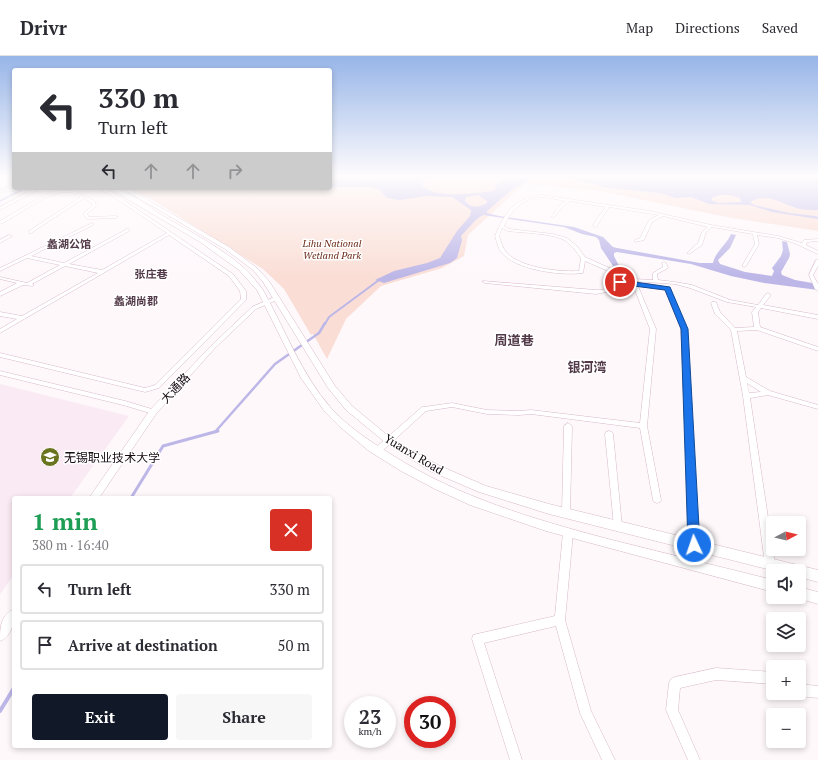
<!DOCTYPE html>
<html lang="en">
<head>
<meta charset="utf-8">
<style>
	:root { --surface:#fff; --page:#f7f7f7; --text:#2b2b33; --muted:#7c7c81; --line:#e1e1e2; --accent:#111827 }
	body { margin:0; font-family:"PT Serif","Noto Sans SC",serif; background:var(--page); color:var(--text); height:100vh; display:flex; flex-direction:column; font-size:15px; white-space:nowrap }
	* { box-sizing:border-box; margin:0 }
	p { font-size:13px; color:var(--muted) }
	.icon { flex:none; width:22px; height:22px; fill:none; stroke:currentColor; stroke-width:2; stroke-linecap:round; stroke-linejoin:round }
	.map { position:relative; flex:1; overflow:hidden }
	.side { position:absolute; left:12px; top:440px; width:320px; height:252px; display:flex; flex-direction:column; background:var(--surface); border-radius:4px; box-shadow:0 2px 6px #0003 }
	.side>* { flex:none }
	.banner { position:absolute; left:12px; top:12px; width:320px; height:122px; border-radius:4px; box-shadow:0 2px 6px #0003; background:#fff; color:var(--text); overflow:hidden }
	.needle { width:26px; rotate:83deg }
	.tools { position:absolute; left:766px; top:460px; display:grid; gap:8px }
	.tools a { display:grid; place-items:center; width:40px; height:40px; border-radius:4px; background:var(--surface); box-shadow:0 2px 6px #0003; font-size:20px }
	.speed { position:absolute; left:344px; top:640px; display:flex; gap:8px; font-size:20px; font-weight:700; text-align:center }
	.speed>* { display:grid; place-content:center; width:52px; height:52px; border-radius:50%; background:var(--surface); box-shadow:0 2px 6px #0003; line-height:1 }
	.speed small { font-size:10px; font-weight:400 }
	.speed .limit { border:6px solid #d22; background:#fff; color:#111 }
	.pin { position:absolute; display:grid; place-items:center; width:34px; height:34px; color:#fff; margin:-17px; border:2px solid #fff; border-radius:50%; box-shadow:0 1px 4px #0007 }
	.me { position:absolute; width:44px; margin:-22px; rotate:357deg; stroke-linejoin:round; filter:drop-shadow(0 0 3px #0008) }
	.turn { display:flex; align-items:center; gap:14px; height:84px; padding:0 20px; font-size:18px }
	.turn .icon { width:52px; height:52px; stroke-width:2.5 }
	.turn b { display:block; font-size:28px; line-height:34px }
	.lanes { display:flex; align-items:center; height:38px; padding:0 20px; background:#0003; justify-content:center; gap:20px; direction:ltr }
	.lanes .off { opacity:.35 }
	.round { display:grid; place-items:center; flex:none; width:42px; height:42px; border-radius:4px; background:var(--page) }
	.overview { display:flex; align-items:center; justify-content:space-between; height:68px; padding:0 20px }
	h1 { font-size:24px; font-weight:700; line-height:30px; color:#1e9e55 }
	.primary-button { display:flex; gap:8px; margin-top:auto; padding:8px 20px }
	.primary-button a { flex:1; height:46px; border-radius:4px; background:var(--accent); color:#fff; font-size:16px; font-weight:700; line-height:46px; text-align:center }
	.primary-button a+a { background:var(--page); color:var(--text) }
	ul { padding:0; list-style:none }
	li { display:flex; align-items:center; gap:12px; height:50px; margin:0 8px 6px; padding:0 12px; border:2px solid var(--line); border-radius:4px }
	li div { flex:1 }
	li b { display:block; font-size:15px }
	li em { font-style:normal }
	header { display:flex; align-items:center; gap:24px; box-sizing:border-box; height:56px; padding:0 20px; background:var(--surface); border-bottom:1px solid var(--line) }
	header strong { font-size:19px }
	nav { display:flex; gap:22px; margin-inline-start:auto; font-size:14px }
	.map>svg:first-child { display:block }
	.built { fill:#faeaf3 }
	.green { fill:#faded6 }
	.water { fill:#bdb7e8; fill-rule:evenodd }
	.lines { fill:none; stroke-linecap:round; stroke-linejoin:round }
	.stream-far4 { stroke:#bdb7e8; stroke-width:1.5 }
	.stream-far3 { stroke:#bdb7e8; stroke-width:2 }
	.stream-far2 { stroke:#bdb7e8; stroke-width:2.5 }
	.stream-far1 { stroke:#bdb7e8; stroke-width:3 }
	.stream { stroke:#bdb7e8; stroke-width:4 }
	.minor-casing { stroke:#d8b9ca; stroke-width:1 }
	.tertiary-casing { stroke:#d8b9ca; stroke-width:1 }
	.secondary-casing { stroke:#d8b9ca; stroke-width:1 }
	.minor { fill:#fff; fill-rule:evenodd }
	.tertiary { fill:#fff; fill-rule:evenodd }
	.secondary { fill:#fff; fill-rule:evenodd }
	.route { fill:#1a73e8; stroke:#114b97 }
	.labels { text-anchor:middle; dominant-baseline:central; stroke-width:3; stroke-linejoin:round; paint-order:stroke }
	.far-park-label { font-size:10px; font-style:italic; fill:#6c2a18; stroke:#fff }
	.far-neighbourhood-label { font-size:11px; font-weight:bold; fill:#513947; stroke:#fff }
	.street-label { font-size:12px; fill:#160b11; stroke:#fff }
	.poi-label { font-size:12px; fill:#160b11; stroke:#fff; text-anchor:start }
	.neighbourhood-label { font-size:13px; font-weight:bold; fill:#513947; stroke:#fff }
</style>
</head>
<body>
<header>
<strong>Drivr</strong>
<nav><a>Map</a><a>Directions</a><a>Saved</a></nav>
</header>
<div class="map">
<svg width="818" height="704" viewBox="0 0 818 704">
	<rect width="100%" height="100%" fill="#fef8fb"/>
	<polygon class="built" points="0,328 129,360 70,442 14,442 14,519 0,538"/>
	<polygon class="green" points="330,122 818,122 818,175 732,162 599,135 524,128 468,179 464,200 442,212 381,230 346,263 327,303 313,278 311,279 284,233 263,213 151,143 128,132 330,132"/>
	<g class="water">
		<path d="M330 122H343L366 125 378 124 385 122H424L426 124 421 128C433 144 475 137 492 135L496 133 495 129 506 122H530C527 127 520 128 515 132 505 139 496 147 487 155V157L499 160 574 171 603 181 613 191 617 192 700 207H713C715 196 727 188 731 178L736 179 730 192 718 204 720 208 745 216 772 220 774 215 772 212 781 200 783 194 782 185 787 186 790 198 789 202 781 216 782 219 795 224 818 228V234L764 227 731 220 691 208 617 196 614 197V200L623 218 616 219 617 225 607 224 608 216 613 210 601 192 599 184 596 181 582 178 564 171 483 159C475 163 468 173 461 180L462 184 457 202 450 207 384 227 375 224 394 215 427 207 440 202 457 175 470 160 471 154 452 141 427 140 399 144 387 142 380 134 371 131H330ZM478 139 487 145V147C480 151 471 153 465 145L466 141Z"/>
		<path d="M549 122H818V154C811 154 803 154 796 152 781 147 766 136 750 146L754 149 789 157 815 160 818 161V163L772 156 750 149 709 148 691 141 676 142 660 137 607 132 576 123ZM721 139H731L740 142 741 146 718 147 711 144 713 141Z"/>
	</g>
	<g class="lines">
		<polyline class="stream-far4" points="0,145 25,132"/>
		<polyline class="stream-far3" points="325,268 329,261 379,224"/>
		<polyline class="stream-far2" points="215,376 275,308 319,277 325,267"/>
		<polyline class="stream-far1" points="131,442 163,390 218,375"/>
		<polyline class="stream" points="0,655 14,632"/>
		<defs>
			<g id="minor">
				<polygon points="14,128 14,130 0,137 0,135"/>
				<polygon points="36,132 41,132 0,154 0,151"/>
				<polygon points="97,132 102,132 113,137 233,218 246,235 246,244 159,332 145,336 0,301 0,297 145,332 155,329 241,243 240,235 229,220 169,179 0,277 0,273 17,263 0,260 0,256 22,260 98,217 65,210 32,228 34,229 33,230 23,229 0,240 0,236 17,227 0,223 0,221 27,227 60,209 27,202 0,215 0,212 92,167 94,168 93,169 31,200 64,207 127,173 129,173 129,175 69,208 102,214 167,177 111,139"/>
				<path d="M61 134 73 135 95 145 96 150 87 158 89 161 116 160 118 161 116 162 87 163 83 158 92 150V147L84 142 31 177H29V175L81 141C77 139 72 136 67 136 46 135 19 160 0 168V165C20 154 39 140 61 134Z"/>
				<path d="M542 139 649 155 711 169 778 180 802 187 804 184 818 183V185L807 186 806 189 818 195V198L794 187 778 182 757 179 759 188 746 210 744 211 742 210 755 188 753 178 712 171 706 176 702 189 689 198 687 197 698 187 702 176 708 171 663 160 652 166 644 184 635 186V184L640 182 649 164 659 159 609 151 596 171H595L593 170 596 164 606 151 570 145 563 150 553 162 551 161 561 148 566 145C558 144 549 141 541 141 523 142 511 154 504 170L509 173 553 178 567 182 577 190 585 201 634 223 653 224V217L663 211 662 207 664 206 666 207 668 212 657 218 658 224 675 226 692 229 730 244 758 249 766 238 768 237 771 239 763 249 818 259V263L761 252 758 256 760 271 818 291V295L757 274 737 275 746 321 770 335 818 349V353L768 339 750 342 775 508 773 511 770 512 767 511 765 508 743 340 731 274 715 258 711 247 712 246H716L720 256 735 272 754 271 752 256 756 251 727 246 690 232 675 228 631 225 585 205 583 217C562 220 516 214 502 197 498 193 497 186 495 180 506 155 513 143 542 139ZM502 172 508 175C523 177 551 177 564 184 571 188 576 195 581 202L579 215C558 216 522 212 507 197 503 193 501 186 499 180ZM747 327 761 336 749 337Z"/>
				<polygon points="9,179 12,180 0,187 0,184"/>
				<polygon points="816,204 818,204 818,210 813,219 818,228 818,235 815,233 809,219"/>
				<path d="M483 225 596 234H603C606 230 609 227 614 226 625 223 657 229 669 232L687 273 699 489 697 492 694 493 691 492 689 489 681 273 665 234 638 230 656 273 647 370 661 444 660 446 657 447 654 446 653 444 640 372 531 358 519 359 487 358 452 351 426 355 380 397H374L373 395 374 393 422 351H424L452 347 487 354 519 355 531 354 640 367 650 273 633 229C620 229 616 226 607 236L596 238 485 227 483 226Z"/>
				<polygon points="0,315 125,345 155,354 157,356 153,358 123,349 0,319"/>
				<polygon points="568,367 572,370 570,457 569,460 566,461 563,460 562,457 564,370"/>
				<polygon points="609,375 612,376 613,378 622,470 621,473 618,474 615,473 614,470 605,378 606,376"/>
				<polygon points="568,473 571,474 573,477 565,564 591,655 615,704 602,704 580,657 556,570 484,587 522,704 510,704 472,583 473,579 477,578 555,560 563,477 565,474"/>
				<polygon points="716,612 773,616 773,628 716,624 680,632 678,654 700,704 688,704 666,654 669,627 671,623 675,621"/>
				<polygon points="799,628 818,630 818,642 799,640 795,638 794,637 799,637"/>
			</g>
			<g id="tertiary">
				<polygon points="277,240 280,242 279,243 256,253 215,292 156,358 99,442 89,442 150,354 211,290 252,251"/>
				<path d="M14 553C14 565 13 580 0 585 0 573 0 559 14 553Z"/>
			</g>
			<g id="secondary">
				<path d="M109 132C125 132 149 151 163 160 190 176 219 190 243 211 251 218 257 226 263 234 285 273 301 318 331 352 348 371 371 386 392 399 458 441 533 463 608 483 663 497 718 510 773 524V536L546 475 470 449 435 433 401 415 369 395 339 370 325 356 301 322 257 234 239 214 200 186Z"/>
				<polygon points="122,132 127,132 229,191 257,212 269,225 335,330 352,350 392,383 438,409 486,430 549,448 818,514 818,526 799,521 799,515 775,515 549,458 479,436 430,415 386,387 346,354 328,332 263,226 253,214 225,193"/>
				<polygon points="799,531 818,536 818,548 794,541 799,541"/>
			</g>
		</defs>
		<use href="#minor" class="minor-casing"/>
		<use href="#tertiary" class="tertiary-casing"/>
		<use href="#secondary" class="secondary-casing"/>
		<use href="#minor" class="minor"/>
		<use href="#tertiary" class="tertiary"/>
		<use href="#secondary" class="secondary"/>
	</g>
	<linearGradient id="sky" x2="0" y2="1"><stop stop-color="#97b5e8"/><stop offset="0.55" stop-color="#fffcfd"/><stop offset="1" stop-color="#fffcfd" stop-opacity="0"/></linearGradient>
	<rect width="818" height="220" fill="url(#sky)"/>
	<polygon class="route" points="620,224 670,231 688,273 700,489 698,493 694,494 689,493 688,489 681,273 665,234 618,228 618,225"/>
	<defs>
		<symbol id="university-disc" viewBox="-11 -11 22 22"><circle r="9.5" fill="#6a741e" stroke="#fff"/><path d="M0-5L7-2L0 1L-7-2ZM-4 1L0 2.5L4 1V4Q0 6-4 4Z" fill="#fff"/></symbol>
	</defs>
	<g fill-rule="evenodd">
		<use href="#university-disc" x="39" y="390" width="22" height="22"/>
	</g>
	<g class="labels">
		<g class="far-park-label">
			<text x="332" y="187">Lihu National<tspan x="332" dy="12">Wetland Park</tspan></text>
		</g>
		<g class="far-neighbourhood-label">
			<text x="69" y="188">蠡湖公馆</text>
			<text x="151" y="218">张庄巷</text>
			<text x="136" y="245">蠡湖尚郡</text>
		</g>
		<g class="street-label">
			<text transform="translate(175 332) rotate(-47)">大通路</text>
			<text transform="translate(414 398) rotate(31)">Yuanxi Road</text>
		</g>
		<g class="poi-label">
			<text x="64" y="401">无锡职业技术大学</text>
		</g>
		<g class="neighbourhood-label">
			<text x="514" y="284">周道巷</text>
			<text x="587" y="311">银河湾</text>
		</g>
	</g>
</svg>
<div class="tools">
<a><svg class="needle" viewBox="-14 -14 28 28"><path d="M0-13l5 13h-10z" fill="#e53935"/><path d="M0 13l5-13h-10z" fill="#7c7c81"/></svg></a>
<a><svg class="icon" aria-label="sound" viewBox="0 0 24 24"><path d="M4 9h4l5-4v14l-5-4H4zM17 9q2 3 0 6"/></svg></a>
<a><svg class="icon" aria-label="layers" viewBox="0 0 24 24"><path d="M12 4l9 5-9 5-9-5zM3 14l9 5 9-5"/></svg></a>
<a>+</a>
<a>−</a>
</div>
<div class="speed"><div>23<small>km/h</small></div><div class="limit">30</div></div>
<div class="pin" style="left:620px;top:226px;background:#d93025"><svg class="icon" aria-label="arrive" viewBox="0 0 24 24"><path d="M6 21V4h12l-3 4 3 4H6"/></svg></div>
<svg class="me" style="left:694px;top:489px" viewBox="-20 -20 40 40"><circle r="17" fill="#1a73e8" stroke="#fff" stroke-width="3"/><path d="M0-11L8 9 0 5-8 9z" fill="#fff"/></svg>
<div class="banner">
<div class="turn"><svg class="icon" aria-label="left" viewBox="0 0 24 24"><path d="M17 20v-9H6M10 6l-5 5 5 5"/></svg><div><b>330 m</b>Turn left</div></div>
<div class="lanes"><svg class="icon" aria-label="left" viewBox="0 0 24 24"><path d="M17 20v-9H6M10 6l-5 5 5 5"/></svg><svg class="icon off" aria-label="ahead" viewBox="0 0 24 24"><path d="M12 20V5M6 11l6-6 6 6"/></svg><svg class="icon off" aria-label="ahead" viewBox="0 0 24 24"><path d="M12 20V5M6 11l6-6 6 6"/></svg><svg class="icon off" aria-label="right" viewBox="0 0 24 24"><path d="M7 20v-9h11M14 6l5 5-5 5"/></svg></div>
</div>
<section class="side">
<div class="overview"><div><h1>1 min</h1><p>380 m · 16:40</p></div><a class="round" style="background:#d93025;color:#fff"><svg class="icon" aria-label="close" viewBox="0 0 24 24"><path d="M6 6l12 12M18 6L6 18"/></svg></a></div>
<ul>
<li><svg class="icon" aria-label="left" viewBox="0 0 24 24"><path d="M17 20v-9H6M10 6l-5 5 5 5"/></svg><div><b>Turn left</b></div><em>330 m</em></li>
<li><svg class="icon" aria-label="arrive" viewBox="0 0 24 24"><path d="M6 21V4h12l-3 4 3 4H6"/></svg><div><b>Arrive at destination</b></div><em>50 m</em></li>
</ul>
<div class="primary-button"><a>Exit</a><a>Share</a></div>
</section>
</div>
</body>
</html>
